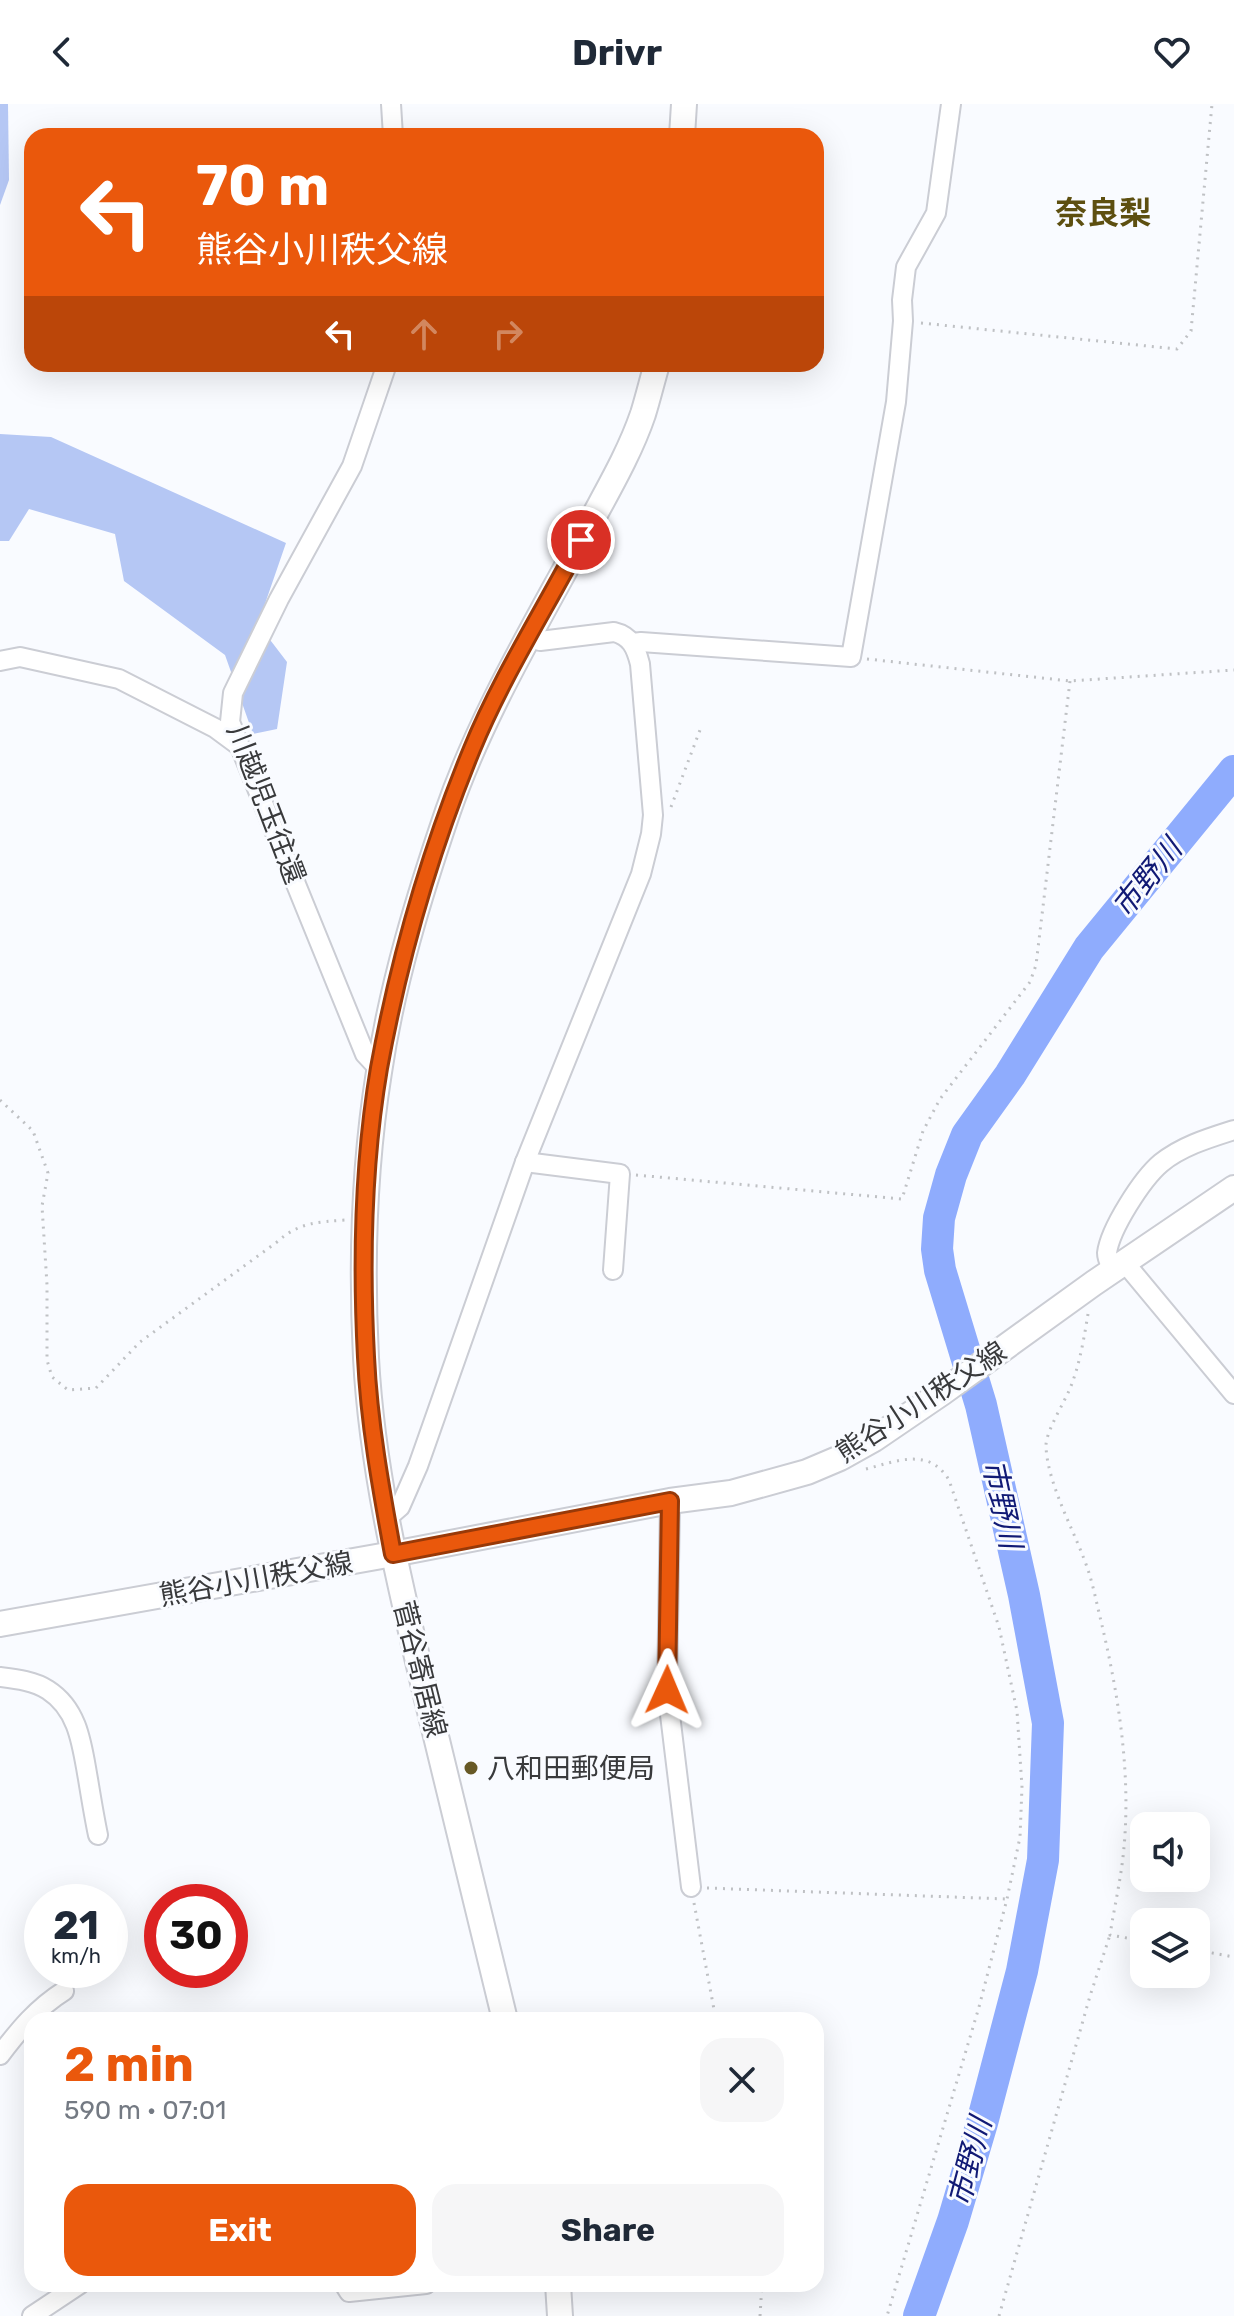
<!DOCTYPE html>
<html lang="en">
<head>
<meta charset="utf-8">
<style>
	:root { --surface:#fff; --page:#f6f6f7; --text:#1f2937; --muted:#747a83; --accent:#ea580c }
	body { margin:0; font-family:Rubik,"Noto Sans JP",sans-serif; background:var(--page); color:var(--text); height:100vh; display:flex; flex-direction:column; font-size:30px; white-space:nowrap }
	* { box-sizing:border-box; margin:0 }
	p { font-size:26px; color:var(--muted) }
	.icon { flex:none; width:44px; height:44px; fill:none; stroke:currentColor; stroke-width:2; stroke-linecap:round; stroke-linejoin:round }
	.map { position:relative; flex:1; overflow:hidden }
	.sheet { position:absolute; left:24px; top:1908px; width:800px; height:280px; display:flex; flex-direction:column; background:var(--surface); border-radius:24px; box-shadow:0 8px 32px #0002 }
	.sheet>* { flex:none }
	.hud { position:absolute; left:24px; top:24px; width:800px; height:244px; border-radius:24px; box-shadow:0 8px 32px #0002; background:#ea580c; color:#fff; overflow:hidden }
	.fabs { position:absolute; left:1130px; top:1708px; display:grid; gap:16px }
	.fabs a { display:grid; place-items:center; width:80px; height:80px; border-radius:16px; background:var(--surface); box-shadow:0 8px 32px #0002; font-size:40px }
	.speed { position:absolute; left:24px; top:1780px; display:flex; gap:16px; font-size:40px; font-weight:700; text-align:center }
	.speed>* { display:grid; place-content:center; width:104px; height:104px; border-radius:50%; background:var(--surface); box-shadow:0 8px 32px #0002; line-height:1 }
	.speed small { font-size:20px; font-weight:400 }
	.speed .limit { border:12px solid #d22; background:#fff; color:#111 }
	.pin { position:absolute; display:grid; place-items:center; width:68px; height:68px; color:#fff; margin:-34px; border:4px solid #fff; border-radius:50%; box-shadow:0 2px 8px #0007 }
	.me { position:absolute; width:88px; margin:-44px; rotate:1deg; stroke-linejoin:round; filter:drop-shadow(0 0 6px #0008) }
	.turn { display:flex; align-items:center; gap:28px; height:168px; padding:0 40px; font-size:36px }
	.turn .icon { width:104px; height:104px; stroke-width:2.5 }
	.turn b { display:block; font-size:56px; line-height:68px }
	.lanes { display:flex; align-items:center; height:76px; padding:0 40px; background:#0003; justify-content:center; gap:40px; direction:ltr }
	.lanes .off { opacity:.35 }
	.round { display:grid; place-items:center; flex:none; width:84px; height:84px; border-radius:24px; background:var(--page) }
	.overview { display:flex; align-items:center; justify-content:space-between; height:136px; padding:0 40px }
	h1 { font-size:48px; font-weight:700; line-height:60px; color:var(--accent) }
	.primary-button { display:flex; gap:16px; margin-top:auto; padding:16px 40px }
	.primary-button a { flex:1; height:92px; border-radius:24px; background:var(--accent); color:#fff; font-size:32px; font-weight:700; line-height:92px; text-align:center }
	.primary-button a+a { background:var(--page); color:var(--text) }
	header { display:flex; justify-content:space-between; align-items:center; height:104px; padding:0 40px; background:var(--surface); font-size:36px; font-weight:700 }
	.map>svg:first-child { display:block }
	.green { fill:#b5c7f4 }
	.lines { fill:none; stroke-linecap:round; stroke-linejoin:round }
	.river { stroke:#8facfd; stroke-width:32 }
	.minor-casing { stroke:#cbcdd4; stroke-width:22 }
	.major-casing { stroke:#cbcdd4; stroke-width:28 }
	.path { stroke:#bfc1c4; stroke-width:3; stroke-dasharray:2 6; stroke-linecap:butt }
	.minor { stroke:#fff; stroke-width:18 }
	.major { stroke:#fff; stroke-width:24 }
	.route-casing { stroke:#983908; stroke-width:20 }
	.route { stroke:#ea580c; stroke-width:14 }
	.poi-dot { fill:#675926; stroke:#f9fbff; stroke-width:3 }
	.labels { text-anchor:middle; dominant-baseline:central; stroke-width:6; stroke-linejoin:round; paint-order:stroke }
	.street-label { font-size:28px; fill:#393a3c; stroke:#f9fbff }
	.poi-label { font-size:28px; fill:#393a3c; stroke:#f9fbff; text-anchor:start }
	.water-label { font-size:30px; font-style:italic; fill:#111a75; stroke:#f9fbff }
	.quarter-label { font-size:32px; font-weight:bold; fill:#5d4f10; stroke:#f9fbff }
</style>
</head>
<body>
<header><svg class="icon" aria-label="back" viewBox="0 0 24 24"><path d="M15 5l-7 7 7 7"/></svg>Drivr<svg class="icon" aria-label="heart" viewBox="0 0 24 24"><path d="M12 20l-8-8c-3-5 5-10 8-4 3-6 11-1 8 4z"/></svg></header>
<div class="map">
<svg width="1234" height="2212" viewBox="0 0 1234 2212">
	<rect width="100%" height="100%" fill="#f9fbff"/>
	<g class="green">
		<polygon points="0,0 8,0 9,76 0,101"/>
		<polygon points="0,330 51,333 286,439 258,520 287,558 277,625 253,630 225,551 124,477 115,430 29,405 9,437 0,437"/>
	</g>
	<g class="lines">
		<polyline class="river" points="919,2212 953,2117 982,2019 1022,1867 1043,1756 1048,1619 1024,1491 981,1301 940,1166 937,1145 939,1114 951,1071 967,1031 1010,971 1089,844 1234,667"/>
		<defs>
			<g id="minor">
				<polyline points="391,0 393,32"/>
				<polyline points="633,539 641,538 851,553 896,298 903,217 902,196 906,163 936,109 951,0"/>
				<polyline points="0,557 20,553 119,575 215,624 238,641"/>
				<polyline points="379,965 365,950 230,618 233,589 279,495 352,362 387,260"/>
				<polyline points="525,1058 620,1070 613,1166"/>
				<polyline points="1125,1159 1234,1290"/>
				<path d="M1113 1167C1110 1161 1107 1155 1107 1149 1110 1125 1142 1075 1161 1059 1182 1042 1209 1034 1234 1026"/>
				<polyline points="670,1397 667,1586 691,1783"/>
				<path d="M386 1415 400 1403 418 1362 525 1058 641 770 651 730 653 711 640 560C636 544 631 532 614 528L540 537 529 534"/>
				<path d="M0 1573C16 1575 34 1577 48 1586 79 1606 82 1642 88 1675 91 1693 94 1712 98 1731"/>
				<path d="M0 1951C19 1926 37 1904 64 1887"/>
				<polyline points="344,2180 349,2188 426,2180"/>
				<polyline points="32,2212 80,2180"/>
			</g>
			<g id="major">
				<polyline points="682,32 684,0"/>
				<polyline points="0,1520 393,1450 670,1397 731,1389 807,1368 840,1354 874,1335 943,1288 1094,1179 1234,1084"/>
				<path d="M505 1916C478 1806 452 1696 425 1587 399 1477 372 1367 366 1254 361 1158 364 1062 379 968 392 880 419 792 448 707 482 609 537 519 586 427 606 389 629 351 643 310 648 294 652 277 657 260"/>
				<polyline points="558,2180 560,2212"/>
			</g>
		</defs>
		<use href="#minor" class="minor-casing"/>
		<use href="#major" class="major-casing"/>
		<g class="path">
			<polyline points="921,219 1177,245 1191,227 1212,0"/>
			<polyline points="867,555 1070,577 1234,566"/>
			<polyline points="671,703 700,626"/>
			<path d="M0 996 33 1027 48 1069 42 1102 47 1181V1256L52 1273 68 1286 96 1284 140 1238 277 1138C299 1118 318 1118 346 1116"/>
			<polyline points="636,1071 902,1095 923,1027 940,995 1030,878 1036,861 1070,577"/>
			<path d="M1088 1210C1084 1234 1080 1259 1071 1282 1065 1298 1045 1328 1046 1343 1048 1383 1077 1431 1089 1469 1094 1485 1097 1501 1101 1517 1119 1593 1132 1674 1123 1753 1120 1779 1114 1805 1110 1831L1144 1837"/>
			<path d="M866 1365C897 1357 929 1343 949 1376L999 1523 1017 1607 1022 1683 1020 1733 1007 1795 979 1903 887 2212"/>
			<polyline points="707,1784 1007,1795"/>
			<polyline points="694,1799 716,1916"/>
			<polyline points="1196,1846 1234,1853"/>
			<polyline points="760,2212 762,2180"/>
			<polyline points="999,2212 1090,1892 1110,1831"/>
		</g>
		<use href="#minor" class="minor"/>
		<use href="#major" class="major"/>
	</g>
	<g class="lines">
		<defs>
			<path id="route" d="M581 436C545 505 501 574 472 645 430 747 399 855 379 964 363 1058 361 1157 366 1253 369 1319 381 1385 393 1450L670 1397 667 1586"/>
		</defs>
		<use href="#route" class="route-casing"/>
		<use href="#route" class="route"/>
	</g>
	<circle class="poi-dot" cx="471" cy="1664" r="8"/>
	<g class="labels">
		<g class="street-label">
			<text transform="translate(266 700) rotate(69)">川越児玉往還</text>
			<text transform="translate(921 1298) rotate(-33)">熊谷小川秩父線</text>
			<text transform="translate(256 1475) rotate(-10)">熊谷小川秩父線</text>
			<text transform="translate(420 1565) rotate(76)">菅谷寄居線</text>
		</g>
		<g class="poi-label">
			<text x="487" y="1664">八和田郵便局</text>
		</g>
		<g class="water-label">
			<text transform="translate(1147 774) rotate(-51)">市野川</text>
			<text transform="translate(1002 1400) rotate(78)">市野川</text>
			<text transform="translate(970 2058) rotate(-75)">市野川</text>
		</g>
		<g class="quarter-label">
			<text x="1103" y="109">奈良梨</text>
		</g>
	</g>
</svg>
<div class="fabs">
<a><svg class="icon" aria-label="sound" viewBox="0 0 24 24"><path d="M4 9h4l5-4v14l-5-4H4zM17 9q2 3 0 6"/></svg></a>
<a><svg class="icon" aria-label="layers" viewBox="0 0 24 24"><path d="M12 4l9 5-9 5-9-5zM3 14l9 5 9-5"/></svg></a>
</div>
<div class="speed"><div>21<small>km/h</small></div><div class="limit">30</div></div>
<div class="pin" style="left:581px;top:436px;background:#d93025"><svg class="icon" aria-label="arrive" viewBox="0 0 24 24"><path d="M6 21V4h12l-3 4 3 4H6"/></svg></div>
<svg class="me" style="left:667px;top:1586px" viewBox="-20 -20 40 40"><path d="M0-17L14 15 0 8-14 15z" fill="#ea580c" stroke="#fff" stroke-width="4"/></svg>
<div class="hud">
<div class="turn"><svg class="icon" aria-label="left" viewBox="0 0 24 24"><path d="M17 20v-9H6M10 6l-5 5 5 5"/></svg><div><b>70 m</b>熊谷小川秩父線</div></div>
<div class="lanes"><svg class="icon" aria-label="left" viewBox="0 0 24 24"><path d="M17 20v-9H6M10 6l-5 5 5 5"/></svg><svg class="icon off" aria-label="ahead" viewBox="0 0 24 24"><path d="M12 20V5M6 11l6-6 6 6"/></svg><svg class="icon off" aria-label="right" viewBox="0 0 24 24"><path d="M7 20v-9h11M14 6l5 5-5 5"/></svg></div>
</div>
<section class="sheet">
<div class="overview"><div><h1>2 min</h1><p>590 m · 07:01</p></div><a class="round"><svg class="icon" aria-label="close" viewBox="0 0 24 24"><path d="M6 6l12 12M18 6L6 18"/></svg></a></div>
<div class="primary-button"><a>Exit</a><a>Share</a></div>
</section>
</div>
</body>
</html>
